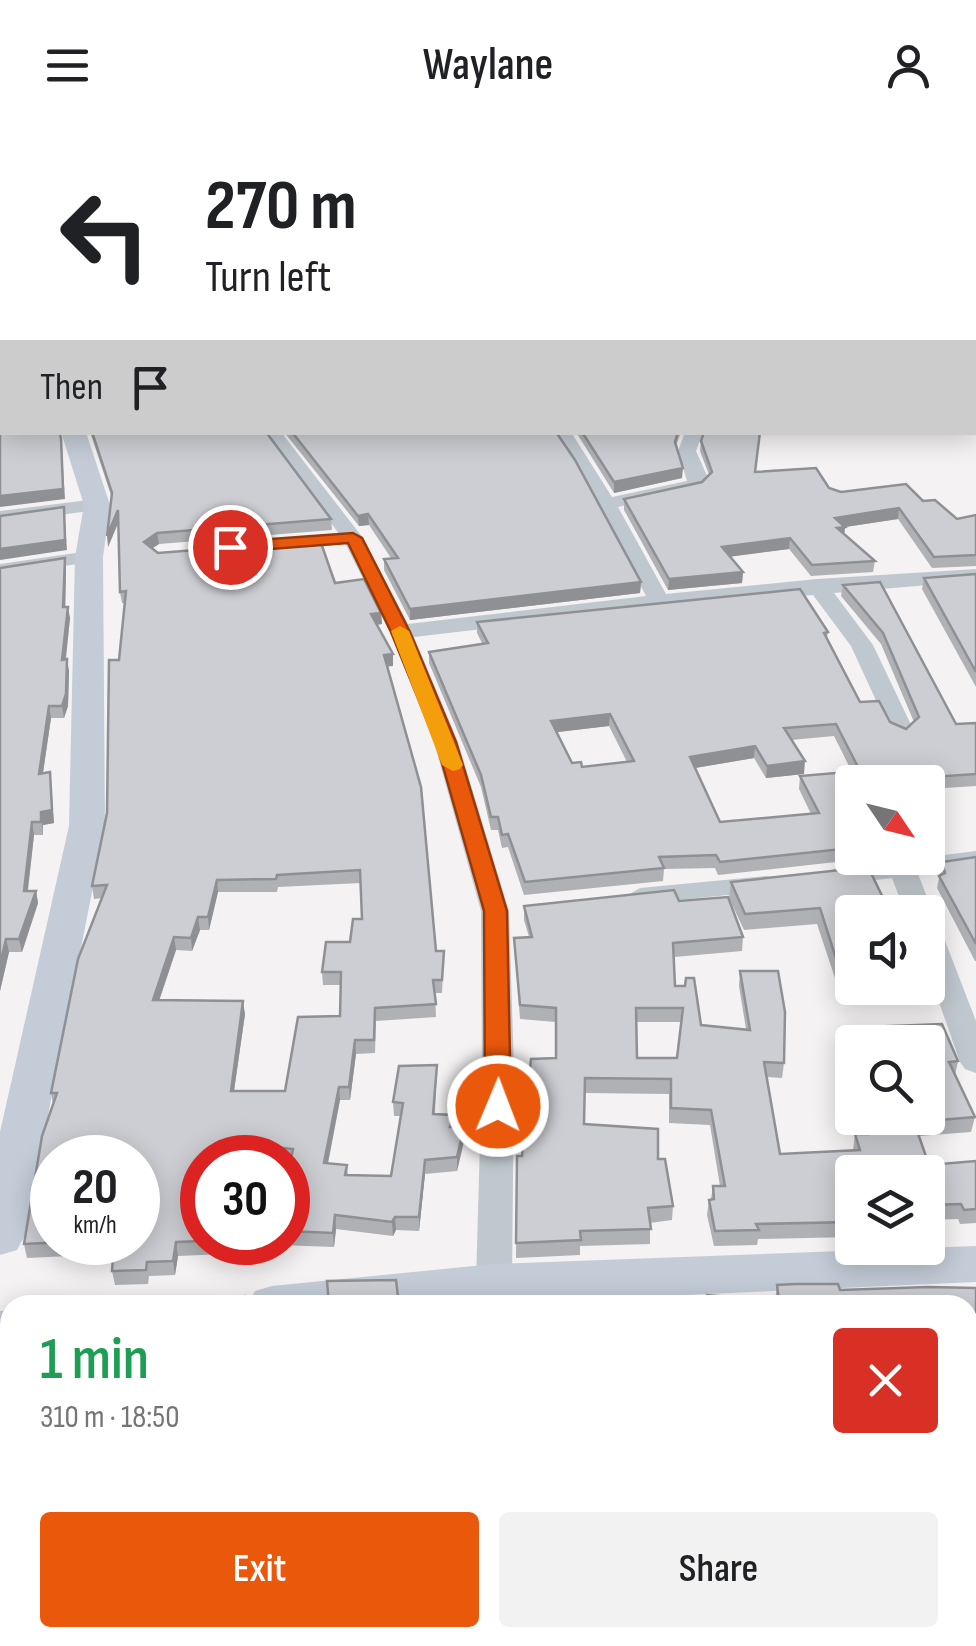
<!DOCTYPE html>
<html lang="en">
<head>
<meta charset="utf-8">
<style>
	:root { --surface:#fff; --page:#f2f2f2; --text:#202124; --muted:#757577; --accent:#ea580c }
	body { margin:0; font-family:"Sofia Sans Condensed",sans-serif; background:var(--page); color:var(--text); height:100vh; display:flex; flex-direction:column; font-size:38px; white-space:nowrap }
	* { box-sizing:border-box; margin:0 }
	p { font-size:32px; color:var(--muted) }
	.icon { flex:none; width:55px; height:55px; fill:none; stroke:currentColor; stroke-width:2; stroke-linecap:round; stroke-linejoin:round }
	.map { position:relative; flex:1; overflow:hidden }
	.side { position:absolute; left:0px; top:1165px; width:978px; height:352px; display:flex; flex-direction:column; background:var(--surface); border-radius:30px 30px 0 0; box-shadow:0 5px 25px #0003 }
	.side>* { flex:none }
	.guide { position:absolute; left:0px; top:0px; width:978px; height:305px; box-shadow:0 5px 25px #0003; background:#fff; color:var(--text); overflow:hidden }
	.needle { width:65px; rotate:125deg }
	.controls { position:absolute; left:835px; top:635px; display:grid; gap:20px }
	.controls a { display:grid; place-items:center; width:110px; height:110px; border-radius:10px; background:var(--surface); box-shadow:0 5px 25px #0003; font-size:50px }
	.speed { position:absolute; left:30px; top:1005px; display:flex; gap:20px; font-size:50px; font-weight:700; text-align:center }
	.speed>* { display:grid; place-content:center; width:130px; height:130px; border-radius:50%; background:var(--surface); box-shadow:0 5px 25px #0003; line-height:1 }
	.speed small { font-size:25px; font-weight:400 }
	.speed .limit { border:15px solid #d22; background:#fff; color:#111 }
	.pin { position:absolute; display:grid; place-items:center; width:85px; height:85px; color:#fff; margin:-42px; border:5px solid #fff; border-radius:50%; box-shadow:0 2px 10px #0007 }
	.me { position:absolute; width:110px; margin:-55px; rotate:1deg; stroke-linejoin:round; filter:drop-shadow(0 0 8px #0008) }
	.turn { display:flex; align-items:center; gap:35px; height:210px; padding:0 40px; font-size:45px }
	.turn .icon { width:130px; height:130px; stroke-width:2.5 }
	.turn b { display:block; font-size:70px; line-height:85px }
	.then { display:flex; align-items:center; height:95px; padding:0 40px; background:#0003; gap:20px; font-size:38px }
	.round { display:grid; place-items:center; flex:none; width:105px; height:105px; border-radius:10px; background:var(--page) }
	.summary { display:flex; align-items:center; justify-content:space-between; height:170px; padding:0 40px }
	h1 { font-size:60px; font-weight:600; line-height:75px; color:#1e9e55 }
	.action { display:flex; gap:20px; margin-top:auto; padding:20px 40px }
	.action a { flex:1; height:115px; border-radius:10px; background:var(--accent); color:#fff; font-size:40px; font-weight:600; line-height:115px; text-align:center }
	.action a+a { background:var(--page); color:var(--text) }
	header { display:flex; justify-content:space-between; align-items:center; height:130px; padding:0 40px; background:var(--surface); font-size:45px; font-weight:600 }
	.map>svg:first-child { display:block }
	.lines { fill:none; stroke-linecap:round; stroke-linejoin:round }
	.street { fill:#c0c8cf; fill-rule:evenodd }
	.secondary { fill:#c3ccd7; fill-rule:evenodd }
	.wall { fill:#afb1b5; fill-rule:evenodd }
	.shaded-wall { fill:#8f9094 }
	.building { fill:#ccced3; stroke:#8f9094; stroke-width:2.5; fill-rule:evenodd }
	.route { fill:#ea580c; stroke:#983908; stroke-width:2.5 }
	.slow { fill:#f59e0b }
</style>
</head>
<body>
<header><svg class="icon" aria-label="menu" viewBox="0 0 24 24"><path d="M4 6h16M4 12h16M4 18h16"/></svg>Waylane<svg class="icon" aria-label="person" viewBox="0 0 24 24"><circle cx="12" cy="8" r="4"/><path d="M4 21q1-7 8-7t8 7"/></svg></header>
<div class="map">
<svg width="976" height="1516" viewBox="0 0 976 1516">
	<rect width="100%" height="100%" fill="#f4f2f2"/>
	<g class="lines">
		<g class="street">
			<polygon points="262,302 281,302 363,408 408,494 646,466 578,338 552,302 571,302 612,367 687,351 678,321 685,302 703,302 696,321 709,350 700,359 618,377 666,464 817,449 976,439 976,451 834,463 873,515 914,601 902,608 890,601 851,516 813,465 659,478 414,507 458,612 509,781 514,940 512,1153 507,1163 494,1167 481,1163 476,1153 482,940 481,781 434,612 390,502 343,409"/>
			<polygon points="97,369 104,371 104,379 0,393 0,381"/>
			<polygon points="89,421 99,427 96,431 0,446 0,434"/>
			<polygon points="976,721 976,737 918,744 933,782 928,788 928,782 905,782 892,748 834,755 820,747 834,739"/>
			<polygon points="766,746 776,748 780,754 776,760 640,774 626,766 640,758"/>
			<polygon points="928,794 938,797 942,803 976,891 976,943 965,939 960,932 928,841"/>
			<polygon points="968,1389 976,1392 976,1430 968,1427"/>
			<polygon points="10,1409 10,1445 0,1446 0,1410"/>
			<polygon points="532,1508 577,1508 580,1516 535,1516"/>
		</g>
		<g class="secondary">
			<polygon points="61,302 86,302 110,375 103,427 105,696 24,1107 17,1120 0,1125 0,1002 69,696 75,427 84,375"/>
			<polygon points="976,1116 976,1152 462,1175 247,1175 255,1161 272,1156 494,1134"/>
			<polygon points="10,1180 10,1220 0,1221 0,1181"/>
		</g>
	</g>
	<g class="wall">
		<path d="M90 302H266L331 389 332 400 159 414 152 418 158 423 335 453 381 483 382 494 377 495 393 524V536H387L436 821H444L442 863H435L436 887 376 891 375 923 356 924 350 970H340L328 1034 347 1035 348 1045 391 1046 401 986H394L393 972 437 935 435 984 454 985V997L464 1011 457 1041 425 1044 419 1101 396 1100 393 1106 336 1099 334 1117 278 1115 277 1112H288V1045L290 1032H288V1028H202V1112H247V1123L178 1126 175 1145 149 1146 148 1154 115 1155 112 1141 113 1124 27 1128 24 1114 53 974 51 963 102 768 94 769 92 756 107 683 124 473H122L120 462 118 393 108 417 112 368ZM361 753 362 789 350 812 322 842 323 855H341L340 886 285 961H234L245 884 159 870 176 820 192 821 200 800H209L218 762H277L278 757ZM138 1028V1112H52Z"/>
		<polygon points="284,302 556,302 641,452 640,463 410,490 384,440 384,429 391,428 369,395 359,396"/>
		<polygon points="576,302 681,302 676,316 682,348 614,363"/>
		<polygon points="701,311 755,342 841,362 923,371 957,389 976,385 976,436 932,438 898,389 845,397 844,404 875,431 873,442 811,446 789,419 730,426 743,442 742,453 668,460 624,380 624,369 702,352 709,345 700,321"/>
		<polygon points="65,428 66,439 65,477 70,488 66,530 69,541 68,576 64,588 51,588 43,643 50,642 54,693 43,695 43,705 34,705 28,761 36,761 38,773 22,822 9,822 0,861 0,438"/>
		<polygon points="976,444 976,557 922,459 924,448"/>
		<path d="M880 452 956 594 976 593V656L928 659V652H852V728H854V730L718 745 715 738 664 739 663 751 524 765 508 717 502 718 498 700H491L481 657 429 533V522L482 513 477 503V492L828 502 827 509 860 572 890 592 906 599 914 592 881 514 841 466 843 455ZM609 596 627 632 582 637 572 633 556 602ZM834 606 852 642 800 646 799 659 811 684 720 692 695 638 754 628 766 648 804 644 791 610Z"/>
		<polygon points="928,673 940,700 938,712 928,713"/>
		<polygon points="976,727 976,831 975,831 937,758 942,732"/>
		<polygon points="731,752 852,782 852,857 838,857 817,794 744,800 729,768"/>
		<path d="M679 771 743 807 742 821 674 827 675 856 701 895 746 899 739 856 740 841 784 933 782 948 767 947 780 1024 853 1021 855 1004H861L856 988H928L852 912V946L839 912 841 898 958 931 955 945 975 987 971 1002 919 1006 929 1035 976 1031V1093L960 1094 958 1089 928 1090V1042H852V1107L758 1109 757 1115 714 1116 707 1085 709 1070 711 1069 713 1056H720L710 995 669 993V964L585 963 584 994 658 1029 673 1076 672 1090 650 1093V1114L580 1116V1125L516 1128 517 1026H522L556 928V892L520 889 514 808 529 807 524 790V776ZM636 892H681L677 928H637Z"/>
		<polygon points="852,949 852,974 849,964"/>
		<polygon points="777,1155 840,1160 976,1158 976,1237 968,1236 968,1175 706,1175 707,1165 775,1171"/>
		<polygon points="621,1508 686,1508 688,1516 623,1516"/>
	</g>
	<g class="shaded-wall">
		<polygon points="61,308 65,369 0,377 0,366"/>
		<polygon points="683,338 682,348 614,363 614,352"/>
		<polygon points="64,377 67,420 0,430 0,419"/>
		<polygon points="899,378 898,389 845,397 844,407 836,409 835,388"/>
		<polygon points="118,380 119,391 108,417 107,406"/>
		<polygon points="368,384 369,395 359,396 358,386"/>
		<polygon points="157,403 159,414 145,423 144,412"/>
		<polygon points="790,408 789,419 721,428 722,417"/>
		<polygon points="65,428 66,439 65,489 63,477"/>
		<polygon points="743,442 742,453 668,460 669,449"/>
		<polygon points="641,452 640,463 410,490 410,479"/>
		<polygon points="68,477 70,488 64,542 62,530"/>
		<polygon points="381,483 382,494 372,495 371,484"/>
		<polygon points="393,524 393,536 384,537 384,525"/>
		<polygon points="67,529 69,541 68,576 64,588 62,576"/>
		<polygon points="49,576 51,588 41,656 39,644"/>
		<polygon points="610,584 609,596 550,603 551,591"/>
		<polygon points="755,616 754,628 689,639 690,627"/>
		<polygon points="805,631 804,644 766,648 767,636"/>
		<polygon points="50,642 54,693 43,695 43,705 41,682"/>
		<polygon points="32,692 34,705 26,774 24,761"/>
		<polygon points="217,750 218,762 209,800 208,787"/>
		<polygon points="36,761 38,773 22,822 19,809"/>
		<polygon points="198,787 200,800 192,821 191,808"/>
		<polygon points="174,807 176,820 155,883 153,870"/>
		<polygon points="6,809 9,822 0,861 0,835"/>
		<polygon points="243,871 245,884 232,975 231,961"/>
		<polygon points="355,910 356,924 350,970 349,957"/>
		<polygon points="339,957 340,970 325,1047 324,1033"/>
		<polygon points="464,997 464,1011 457,1041 457,1027"/>
		<polygon points="425,1030 425,1044 419,1101 419,1087"/>
		<polygon points="335,1085 336,1099 334,1117 333,1103"/>
		<polygon points="395,1087 396,1100 393,1106 392,1092"/>
		<polygon points="176,1112 178,1126 175,1145 173,1131"/>
	</g>
	<g class="building">
		<polygon points="0,0 976,0 976,102 975,2 2,2 2,71 0,71"/>
		<polygon points="0,84 2,84 2,137 0,138"/>
		<polygon points="975,115 976,119 975,153"/>
		<polygon points="2,155 2,206 1,200 0,201 0,157"/>
		<polygon points="975,205 976,206 976,252 975,252"/>
		<polygon points="2,215 2,302 59,302 61,308 63,359 0,366 0,217"/>
		<path d="M92 302H266L331 389 157 403 144 412 158 423 320 410 335 453 364 449 381 483 371 484 393 524 384 525 421 657 436 821H444L442 850H433L436 874 375 878 374 910H355L349 957H339L324 1033 347 1035 345 1045 391 1046 403 973 393 972 399 936 437 935 433 984 454 985 450 997H464L457 1027 425 1030 419 1087H395L392 1092 335 1085 333 1103 288 1101V1045L293 1019 247 1014 246 1028H202V1111L176 1112 173 1131 147 1132 146 1140 112 1141 114 1112H138V1028H52V1112H65L24 1114 42 1006 57 963H51L78 829 107 755 92 756 107 683 109 530H119L126 461 120 462 118 380 107 406 112 363ZM360 740 362 789H353L350 812H326L322 842H341L340 886 298 887 285 961H231L243 871 153 870 174 807 191 808 198 787H208L217 750 276 749 277 745Z"/>
		<polygon points="292,302 556,302 575,330 641,452 410,479 384,429 398,428 368,384 358,386"/>
		<polygon points="582,302 678,302 675,312 683,338 614,352"/>
		<polygon points="704,302 760,302 755,342 816,338 829,358 841,362 906,354 923,371 935,370 957,389 976,385 976,425 934,427 899,378 835,388 845,397 837,398 875,431 812,435 790,408 722,417 743,442 669,449 624,369 702,352 712,342 701,311"/>
		<polygon points="64,377 65,410 0,419 0,386"/>
		<polygon points="65,428 63,477 68,477 62,530 67,529 66,564 62,576 49,576 39,644 50,642 52,680 41,682 41,692 32,692 24,761 36,761 19,809 6,809 0,835 0,438"/>
		<polygon points="976,444 976,542 924,448"/>
		<path d="M880 452 956 594 976 593V644L915 648 917 652H852V718L720 732 716 725 659 727 664 738 525 752 508 704 502 705 498 687H491L481 645 429 522 488 513 477 492 800 459 828 502 824 503 860 572 879 571 890 592 906 599 919 587 883 503 843 455ZM610 584 634 631 582 637 581 632 572 633 551 591ZM836 594 860 641 800 646 819 683 720 692 690 627 755 616 767 636 805 631 784 598Z"/>
		<polygon points="928,673 940,700 928,700"/>
		<polygon points="976,727 976,814 939,746 945,743 942,732"/>
		<polygon points="868,737 890,782 852,782 852,841 840,841 820,778 745,784 731,752"/>
		<path d="M674 760 679 771 728 767 743 807 673 813 675 856H685L686 848H694L701 895 750 900 740 841H778L785 882 784 933 764 932 780 1024 860 1020 855 1004H868L863 988H928V912H852V925L841 898 942 894 958 931 949 932 975 987 914 992 929 1035 976 1031V1079L964 1080 961 1074 928 1075V1042H852V1092L756 1094 759 1100 715 1101 709 1070 714 1069 713 1056H725L711 980 671 978V949L585 948 584 994 658 999V1029H665L673 1076 648 1078 651 1099 580 1101 581 1110 516 1113 517 1026H522L531 929 556 928V878L520 875 514 808 532 807 524 776ZM636 878H683L677 928H637Z"/>
		<polygon points="396,1150 399,1175 329,1175 327,1151"/>
		<polygon points="795,1154 838,1154 840,1160 928,1157 976,1158 976,1220 968,1220 968,1175 707,1175 707,1165 779,1171 777,1155"/>
		<polygon points="244,1166 243,1175 199,1175 207,1174"/>
		<polygon points="539,1169 541,1175 489,1175"/>
		<polygon points="10,1214 10,1228 5,1215"/>
		<polygon points="0,1496 10,1496 10,1508 18,1508 18,1510 54,1508 53,1516 0,1516"/>
		<polygon points="209,1508 236,1508 236,1516 210,1516"/>
		<polygon points="362,1508 455,1508 456,1516 362,1516"/>
		<polygon points="627,1508 686,1508 688,1516 629,1516"/>
	</g>
	<polygon class="route" points="353,403 362,408 410,502 456,612 507,781 511,976 507,982 488,982 485,976 484,781 436,612 391,502 348,413 230,422 221,417 230,412"/>
	<polygon class="slow" points="400,496 409,501 463,635 460,639 453,641 442,635 391,501"/>
</svg>
<div class="controls">
<a><svg class="needle" viewBox="-14 -14 28 28"><path d="M0-13l5 13h-10z" fill="#e53935"/><path d="M0 13l5-13h-10z" fill="#757577"/></svg></a>
<a><svg class="icon" aria-label="sound" viewBox="0 0 24 24"><path d="M4 9h4l5-4v14l-5-4H4zM17 9q2 3 0 6"/></svg></a>
<a><svg class="icon" aria-label="search" viewBox="0 0 24 24"><circle cx="10" cy="10" r="6"/><path d="M15 15l6 6"/></svg></a>
<a><svg class="icon" aria-label="layers" viewBox="0 0 24 24"><path d="M12 4l9 5-9 5-9-5zM3 14l9 5 9-5"/></svg></a>
</div>
<div class="speed"><div>20<small>km/h</small></div><div class="limit">30</div></div>
<div class="pin" style="left:230px;top:417px;background:#d93025"><svg class="icon" aria-label="arrive" viewBox="0 0 24 24"><path d="M6 21V4h12l-3 4 3 4H6"/></svg></div>
<svg class="me" style="left:498px;top:976px" viewBox="-20 -20 40 40"><circle r="17" fill="#ea580c" stroke="#fff" stroke-width="3"/><path d="M0-11L8 9 0 5-8 9z" fill="#fff"/></svg>
<div class="guide">
<div class="turn"><svg class="icon" aria-label="left" viewBox="0 0 24 24"><path d="M17 20v-9H6M10 6l-5 5 5 5"/></svg><div><b>270 m</b>Turn left</div></div>
<div class="then">Then<svg class="icon" aria-label="arrive" viewBox="0 0 24 24"><path d="M6 21V4h12l-3 4 3 4H6"/></svg></div>
</div>
<section class="side">
<div class="summary"><div><h1>1 min</h1><p>310 m · 18:50</p></div><a class="round" style="background:#d93025;color:#fff"><svg class="icon" aria-label="close" viewBox="0 0 24 24"><path d="M6 6l12 12M18 6L6 18"/></svg></a></div>
<div class="action"><a>Exit</a><a>Share</a></div>
</section>
</div>
</body>
</html>
